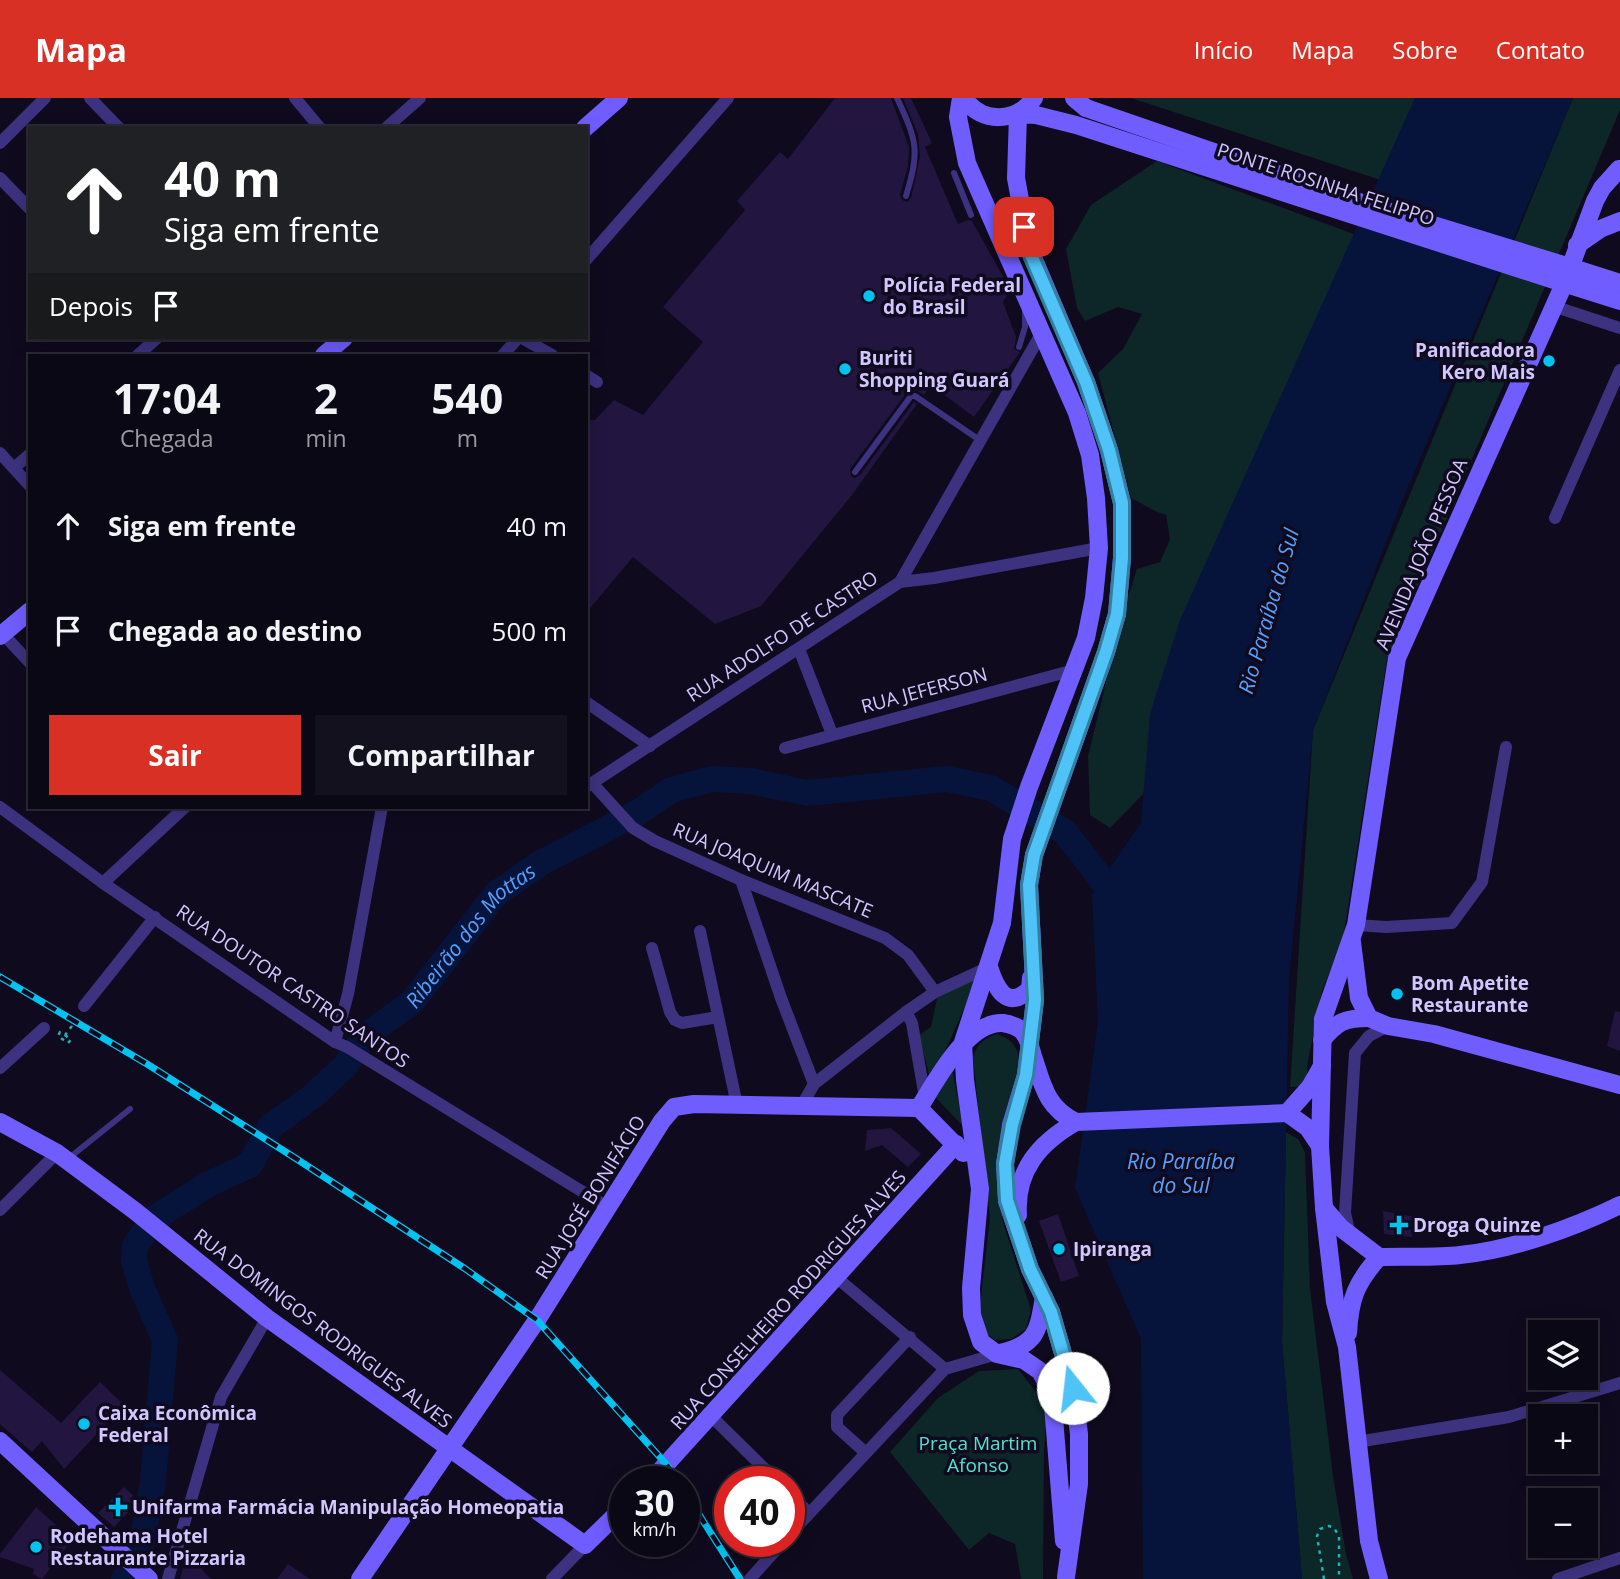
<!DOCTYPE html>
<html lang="pt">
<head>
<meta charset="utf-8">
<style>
	:root { --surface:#0b0816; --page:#14111f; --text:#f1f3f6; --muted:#9a9aa1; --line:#2b2935; --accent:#d93025 }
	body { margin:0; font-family:"Open Sans",sans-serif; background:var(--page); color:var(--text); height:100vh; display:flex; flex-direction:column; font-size:26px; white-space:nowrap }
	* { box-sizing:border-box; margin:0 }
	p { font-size:23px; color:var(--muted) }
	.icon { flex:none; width:38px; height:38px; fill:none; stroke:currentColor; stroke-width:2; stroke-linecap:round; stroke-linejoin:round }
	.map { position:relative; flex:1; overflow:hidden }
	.details { position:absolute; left:28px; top:256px; width:560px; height:455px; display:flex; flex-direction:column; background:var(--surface); border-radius:0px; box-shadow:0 4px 18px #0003,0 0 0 2px var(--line) }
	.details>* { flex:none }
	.top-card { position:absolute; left:28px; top:28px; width:560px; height:214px; border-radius:0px; box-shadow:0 4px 18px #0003,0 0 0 2px var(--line); background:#202124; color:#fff; overflow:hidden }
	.fabs { position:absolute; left:1528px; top:1222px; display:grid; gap:14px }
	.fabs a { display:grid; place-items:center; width:70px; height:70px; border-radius:0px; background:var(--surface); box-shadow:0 4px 18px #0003,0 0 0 2px var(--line); font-size:35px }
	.speed { position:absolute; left:609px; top:1368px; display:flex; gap:14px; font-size:35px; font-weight:700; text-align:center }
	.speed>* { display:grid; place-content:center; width:91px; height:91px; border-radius:50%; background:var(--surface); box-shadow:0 4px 18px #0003,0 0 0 2px var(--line); line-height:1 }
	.speed small { font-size:18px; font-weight:400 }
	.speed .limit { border:10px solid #d22; background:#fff; color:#111 }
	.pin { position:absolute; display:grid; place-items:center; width:60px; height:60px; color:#fff; margin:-30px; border-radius:14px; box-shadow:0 4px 10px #0006 }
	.me { position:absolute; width:77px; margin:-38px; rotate:344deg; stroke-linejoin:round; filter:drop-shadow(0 0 5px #0008) }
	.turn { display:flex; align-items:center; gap:24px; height:147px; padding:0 21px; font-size:32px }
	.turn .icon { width:91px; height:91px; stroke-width:2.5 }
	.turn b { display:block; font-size:49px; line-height:60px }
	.then { display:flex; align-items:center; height:66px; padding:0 21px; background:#0003; gap:14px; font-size:26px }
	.eta { display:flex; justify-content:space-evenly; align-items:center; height:119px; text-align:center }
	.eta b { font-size:42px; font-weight:700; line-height:49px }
	.button { display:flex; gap:14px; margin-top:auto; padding:14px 21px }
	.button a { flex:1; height:80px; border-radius:0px; background:var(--accent); color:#fff; font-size:28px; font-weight:700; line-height:80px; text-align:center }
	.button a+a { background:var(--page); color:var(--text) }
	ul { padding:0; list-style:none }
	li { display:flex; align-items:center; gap:21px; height:105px; padding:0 21px }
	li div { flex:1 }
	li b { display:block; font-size:26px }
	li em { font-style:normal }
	header { display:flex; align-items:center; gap:42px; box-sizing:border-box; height:98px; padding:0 35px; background:var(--accent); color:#fff }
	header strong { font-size:33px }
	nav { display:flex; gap:38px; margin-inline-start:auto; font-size:24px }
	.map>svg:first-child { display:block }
	.green { fill:#0d2627 }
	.water { fill:#06143b }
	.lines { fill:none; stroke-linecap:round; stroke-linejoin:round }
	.river { stroke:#06143b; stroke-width:26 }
	.building { fill:#22153f }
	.path { stroke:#25b0b4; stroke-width:2.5; stroke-dasharray:3.5 5; stroke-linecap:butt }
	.lane { stroke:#3c327f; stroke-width:6 }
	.street { stroke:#3c327f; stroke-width:12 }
	.secondary { stroke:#705dff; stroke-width:18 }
	.rail-casing { stroke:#00c3f1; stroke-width:7 }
	.rail { stroke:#0f0a1d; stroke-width:4.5; stroke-dasharray:13; stroke-linecap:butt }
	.secondary-bridge { stroke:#705dff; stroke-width:18 }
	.route-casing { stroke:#337fa1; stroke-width:18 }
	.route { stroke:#4fc3f7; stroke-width:12 }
	.poi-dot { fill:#00c3f1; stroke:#0f0a1d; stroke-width:2.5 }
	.labels { text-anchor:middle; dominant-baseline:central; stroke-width:7; stroke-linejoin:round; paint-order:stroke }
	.street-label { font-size:19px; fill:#d2c6ff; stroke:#0f0a1d }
	.poi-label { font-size:19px; font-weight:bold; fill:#d2c6ff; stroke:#0f0a1d; text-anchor:start }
	.park-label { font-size:19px; fill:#4ce5cd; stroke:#0f0a1d }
	.water-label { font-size:21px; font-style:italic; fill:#54a0ff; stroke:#0f0a1d }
</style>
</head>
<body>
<header>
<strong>Mapa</strong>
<nav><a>Início</a><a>Mapa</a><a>Sobre</a><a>Contato</a></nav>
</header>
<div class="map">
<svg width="1620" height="1481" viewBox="0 0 1620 1481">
	<rect width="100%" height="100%" fill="#0f0a1d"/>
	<g class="green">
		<polygon points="1131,0 1426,0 1399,88"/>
		<polygon points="1573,0 1620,0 1620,12 1387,561 1343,841 1322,893 1308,963 1306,988 1290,989 1313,632"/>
		<polygon points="1157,63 1367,141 1152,687 1110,730 1090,717 1088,658 1122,518 1137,471 1160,464 1170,441 1166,417 1157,414 1131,400 1098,275 1123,251 1142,216 1118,209 1085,223 1077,210 1066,151 1091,107"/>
		<polygon points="978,880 931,984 919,937 931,929 938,896"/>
		<path d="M997 936C1016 943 1017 950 1021 969L996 1077 1003 1124 1031 1212 1026 1231 1011 1241 995 1242 984 1234 979 1216 990 1120 973 959C978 945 983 941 997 936Z"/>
		<polygon points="952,970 963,1028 934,998"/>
		<polygon points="1286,1034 1298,1041 1305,1054 1310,1191 1333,1378 1346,1456 1353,1481 1302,1481 1282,1243"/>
		<polygon points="1018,1271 1047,1308 1044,1354 1043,1481 1021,1481 1015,1446 989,1435 969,1452 890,1354 938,1300 979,1273"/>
	</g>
	<polygon class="water" points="1415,0 1573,0 1403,401 1313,632 1289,882 1282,1243 1302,1481 1143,1481 1141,1241 1075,1090 1098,924 1092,796 1141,725 1150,616 1180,522"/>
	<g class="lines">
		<path class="river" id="s1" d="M124 1481 140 1456 153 1384 165 1242 142 1190 134 1163 135 1148 153 1121 207 1087 250 1067 270 1029 313 998 345 968 364 939 412 904 496 796 539 766 639 714 671 692 712 681 750 683 808 695 947 681 991 690 1065 734 1106 787 1133 798"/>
	</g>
	<g class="building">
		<polygon points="835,0 891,0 909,49 908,68 900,97 902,102 907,104 911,100 920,59 918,36 903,0 911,0 932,45 925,49 958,126 968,122 972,123 1010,191 1003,204 1016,239 1014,251 1020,254 974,319 931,287 924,297 916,292 907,294 850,371 851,378 855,380 860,377 914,304 917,306 852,397 761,508 715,526 633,459 586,515 586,322 595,322 614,302 643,317 703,244 663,209 745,112 737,103 780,54 788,61"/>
		<polygon points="1615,913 1620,914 1620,953 1607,948"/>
		<polygon points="891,1030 921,1056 908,1069 882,1047 865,1053 867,1032"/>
		<polygon points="1383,1113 1415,1119 1412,1139 1384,1136"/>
		<polygon points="1058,1116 1079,1178 1061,1184 1039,1123"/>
		<polygon points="0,1272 61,1325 100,1284 124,1307 64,1371 42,1343 32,1354 0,1326"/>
		<polygon points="124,1389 139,1403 114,1429 98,1415"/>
		<polygon points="36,1409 72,1442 42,1481 33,1476 34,1471 0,1459 0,1456"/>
		<polygon points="187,1457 203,1470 202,1472 211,1481 180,1481"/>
		<polygon points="288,1466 310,1481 277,1481"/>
	</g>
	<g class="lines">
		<g class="path">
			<polyline points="65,937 71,942 68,945 58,938 60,934 65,937 78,920"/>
			<polyline points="1324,1481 1317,1438 1320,1431 1329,1428 1334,1430 1339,1438 1339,1481"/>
		</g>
		<g class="lane">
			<path d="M897 0C917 43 920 52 906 98"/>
			<polyline points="954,75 971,117"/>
			<polyline points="1019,249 1025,229 1025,214"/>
			<polyline points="855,374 911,298 915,298 981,343"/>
			<polyline points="69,1060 130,1011"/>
		</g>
		<g class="street">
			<polyline points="90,0 119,30"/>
			<polyline points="295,0 320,30"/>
			<polyline points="386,30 420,0"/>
			<polyline points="0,45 45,0"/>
			<polyline points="0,80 30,111"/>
			<polyline points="586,162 728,0"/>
			<polyline points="1553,208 1620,230"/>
			<polyline points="522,240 552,257"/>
			<polyline points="138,257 157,240"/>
			<polyline points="503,257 518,240"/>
			<polyline points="586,277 597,284"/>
			<polyline points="0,355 30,388"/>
			<polyline points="14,370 30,356"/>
			<polyline points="1555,420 1620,272"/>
			<polyline points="900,484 1041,236"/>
			<polyline points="3,536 30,565"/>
			<polyline points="799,551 832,636"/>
			<polyline points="586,604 650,648"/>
			<polyline points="785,650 1074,572"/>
			<polyline points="593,686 633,730 655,743 741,782 885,840 908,857 935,894"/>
			<polyline points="586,689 900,484 934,480 1099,450"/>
			<polyline points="0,709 103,785 335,944 347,949 609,1110"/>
			<polyline points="741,782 781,900 814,986"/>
			<polyline points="103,785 185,709"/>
			<polyline points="1356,827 1386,829 1452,825 1482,784 1506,649"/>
			<polyline points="700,833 737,1007"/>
			<polyline points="652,850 670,914 675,922 682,925 718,919"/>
			<polyline points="84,908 155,819"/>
			<polyline points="906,914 912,925 925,1000"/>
			<polyline points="335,944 348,896 382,709"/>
			<polyline points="0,970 44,930"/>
			<polyline points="802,1007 814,986 906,914 935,894 989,869"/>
			<polyline points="0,1112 57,1055"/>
			<polyline points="1350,1137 1345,1115 1355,955 1369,938 1388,928"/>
			<polyline points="837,1180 945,1271"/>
			<polyline points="710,1317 778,1384"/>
			<polyline points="1357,1344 1509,1319 1620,1285"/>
			<polyline points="866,1355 837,1329 837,1317 910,1239"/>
			<polyline points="789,1395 809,1415"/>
			<polyline points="789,1437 945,1271 997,1256"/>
			<polyline points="168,1481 221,1299 267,1220"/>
			<polyline points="552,1481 585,1447"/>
			<polyline points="750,1481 783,1444"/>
			<polyline points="1558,1481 1620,1460"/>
		</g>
		<g class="secondary">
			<polyline points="961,0 958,19 967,65 1077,315 1090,357 1096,400 1099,450 1094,500 1086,540 1029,689 1012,741 1002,825 963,944 965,982 980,1091 971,1190 972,1217 981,1244 997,1256 1024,1262 1040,1273 1052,1295 1064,1443"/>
			<path d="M964 0C981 26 1017 25 1034 0"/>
			<polyline points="1074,0 1086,10"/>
			<polyline points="585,30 619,0"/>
			<polyline points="1577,147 1600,131 1620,123"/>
			<polyline points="1570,169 1620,185"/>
			<polyline points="324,257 344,240"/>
			<polyline points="0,538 30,513"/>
			<polyline points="1352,844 1359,900 1369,920 1388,928 1434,936 1620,987"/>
			<path d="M989 869C996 891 1007 913 1030 891L1031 880"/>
			<path d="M1322 942C1338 923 1345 920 1369 920"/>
			<polyline points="919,1010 963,1055"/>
			<polyline points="1287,1015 1310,989 1322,968"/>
			<polyline points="1287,1015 1308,1030 1320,1048"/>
			<polyline points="0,1024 57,1055 135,1113 267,1220 585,1447 625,1408"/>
			<polyline points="1324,1110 1341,1130 1379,1159"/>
			<path d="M1018 1117C1015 1073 1039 1045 1076 1024L1287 1015"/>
			<path d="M1379 1159C1406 1158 1434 1160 1460 1157 1512 1152 1573 1130 1620 1107"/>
			<path d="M1348 1235C1350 1200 1356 1185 1379 1159"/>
			<path d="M1000 1255C1037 1246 1038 1234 1044 1199"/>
			<polyline points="0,1343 149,1481"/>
			<polyline points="650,1384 956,1046"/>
			<polyline points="1066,1479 1079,1386 1079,1336 1073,1290 1051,1214 1030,1171 1007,1103 1005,1066 1011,1027 1026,977 1035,902 1029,787 1034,757 1106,554 1117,516 1122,460 1122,405 1109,352 1086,284 1029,150 1016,80 1018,16 1036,17 1076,27 1563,185"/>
			<path d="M360 1481 537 1222 662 1023 674 1009 694 1006 919 1010C936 983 967 923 1003 925 1009 926 1017 928 1022 933 1028 939 1031 950 1033 958 1043 988 1046 1009 1076 1024"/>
			<polyline points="1379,1481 1369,1443 1347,1249 1335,1204 1324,1110 1320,1048 1323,921 1356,827 1397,560 1564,186 1595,103 1602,90 1619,71"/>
		</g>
		<defs>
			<g id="rail">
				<polyline points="0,879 147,966 292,1058 464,1170 537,1222 667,1367 678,1384"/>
				<polyline points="684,1393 740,1481"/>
			</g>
		</defs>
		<use href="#rail" class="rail-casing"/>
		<use href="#rail" class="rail"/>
		<g class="secondary-bridge">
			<polyline points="1086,10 1365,106 1570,169"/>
			<polyline points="1563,185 1620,203"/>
		</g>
	</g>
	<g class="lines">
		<defs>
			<polyline id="route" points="1024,129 1028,150 1086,284 1109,352 1122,405 1122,460 1117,516 1106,554 1034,757 1029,787 1035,902 1026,977 1012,1027 1005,1066 1007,1102 1030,1171 1051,1214 1073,1290"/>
		</defs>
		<use href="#route" class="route-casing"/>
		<use href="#route" class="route"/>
	</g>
	<g class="poi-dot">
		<circle cx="869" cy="198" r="7"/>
		<circle cx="1549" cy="263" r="7"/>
		<circle cx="845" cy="271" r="7"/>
		<circle cx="1397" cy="896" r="7"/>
		<path d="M1395.5 1116.5h7v7h7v7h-7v7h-7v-7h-7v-7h7z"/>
		<circle cx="1059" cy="1151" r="7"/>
		<circle cx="84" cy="1326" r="7"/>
		<path d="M114.5 1398.5h7v7h7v7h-7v7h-7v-7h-7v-7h7z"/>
		<circle cx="36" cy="1449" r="7"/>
	</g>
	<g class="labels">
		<g class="street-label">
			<text transform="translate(1326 86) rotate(18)">PONTE ROSINHA FELIPPO</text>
			<text transform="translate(1421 456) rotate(-67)">AVENIDA JOÃO PESSOA</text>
			<text transform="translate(782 538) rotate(-33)">RUA ADOLFO DE CASTRO</text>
			<text transform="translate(924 592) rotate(-15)">RUA JEFERSON</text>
			<text transform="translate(773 772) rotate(23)">RUA JOAQUIM MASCATE</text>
			<text transform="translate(293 888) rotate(34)">RUA DOUTOR CASTRO SANTOS</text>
			<text transform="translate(590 1099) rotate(-58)">RUA JOSÉ BONIFÁCIO</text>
			<text transform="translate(788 1202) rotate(-48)">RUA CONSELHEIRO RODRIGUES ALVES</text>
			<text transform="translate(323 1230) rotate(37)">RUA DOMINGOS RODRIGUES ALVES</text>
		</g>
		<g class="poi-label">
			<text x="883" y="187">Polícia Federal<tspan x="883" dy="22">do Brasil</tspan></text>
			<text x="1535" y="252" text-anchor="end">Panificadora<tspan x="1535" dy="22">Kero Mais</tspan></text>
			<text x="859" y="260">Buriti<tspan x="859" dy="22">Shopping Guará</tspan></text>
			<text x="1411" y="885">Bom Apetite<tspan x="1411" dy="22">Restaurante</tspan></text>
			<text x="1413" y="1127">Droga Quinze</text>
			<text x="1073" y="1151">Ipiranga</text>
			<text x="98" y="1315">Caixa Econômica<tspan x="98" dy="22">Federal</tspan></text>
			<text x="132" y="1409">Unifarma Farmácia Manipulação Homeopatia</text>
			<text x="50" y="1438">Rodehama Hotel<tspan x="50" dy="22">Restaurante Pizzaria</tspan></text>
		</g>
		<g class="park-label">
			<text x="978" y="1345">Praça Martim<tspan x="978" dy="22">Afonso</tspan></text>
		</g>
		<g class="water-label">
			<text transform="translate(1268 513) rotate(-74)">Rio Paraíba do Sul</text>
			<text stroke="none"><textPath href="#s1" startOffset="812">Ribeirão dos Mottas</textPath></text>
			<text x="1181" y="1063">Rio Paraíba<tspan x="1181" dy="24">do Sul</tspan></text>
		</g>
	</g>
</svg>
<div class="fabs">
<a><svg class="icon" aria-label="layers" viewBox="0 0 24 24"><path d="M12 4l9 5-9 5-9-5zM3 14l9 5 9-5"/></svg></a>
<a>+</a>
<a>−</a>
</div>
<div class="speed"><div>30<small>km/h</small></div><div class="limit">40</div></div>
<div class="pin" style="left:1024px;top:129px;background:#d93025"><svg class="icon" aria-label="arrive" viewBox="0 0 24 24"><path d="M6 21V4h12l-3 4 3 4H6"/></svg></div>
<svg class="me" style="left:1073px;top:1290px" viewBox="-20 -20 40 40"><circle r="19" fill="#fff"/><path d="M0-13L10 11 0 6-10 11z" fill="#4fc3f7"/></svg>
<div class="top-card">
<div class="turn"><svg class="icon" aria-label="ahead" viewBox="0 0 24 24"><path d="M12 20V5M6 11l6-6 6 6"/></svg><div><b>40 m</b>Siga em frente</div></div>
<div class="then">Depois<svg class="icon" aria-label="arrive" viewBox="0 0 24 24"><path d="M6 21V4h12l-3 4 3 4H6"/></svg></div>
</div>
<section class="details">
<div class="eta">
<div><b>17:04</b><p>Chegada</p></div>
<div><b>2</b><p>min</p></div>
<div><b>540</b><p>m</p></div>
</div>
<ul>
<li><svg class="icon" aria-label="ahead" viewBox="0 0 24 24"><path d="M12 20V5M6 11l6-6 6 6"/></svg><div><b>Siga em frente</b></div><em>40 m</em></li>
<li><svg class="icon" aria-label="arrive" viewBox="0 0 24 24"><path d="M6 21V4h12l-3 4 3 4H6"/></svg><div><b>Chegada ao destino</b></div><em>500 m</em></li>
</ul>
<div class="button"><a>Sair</a><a>Compartilhar</a></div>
</section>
</div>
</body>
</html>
